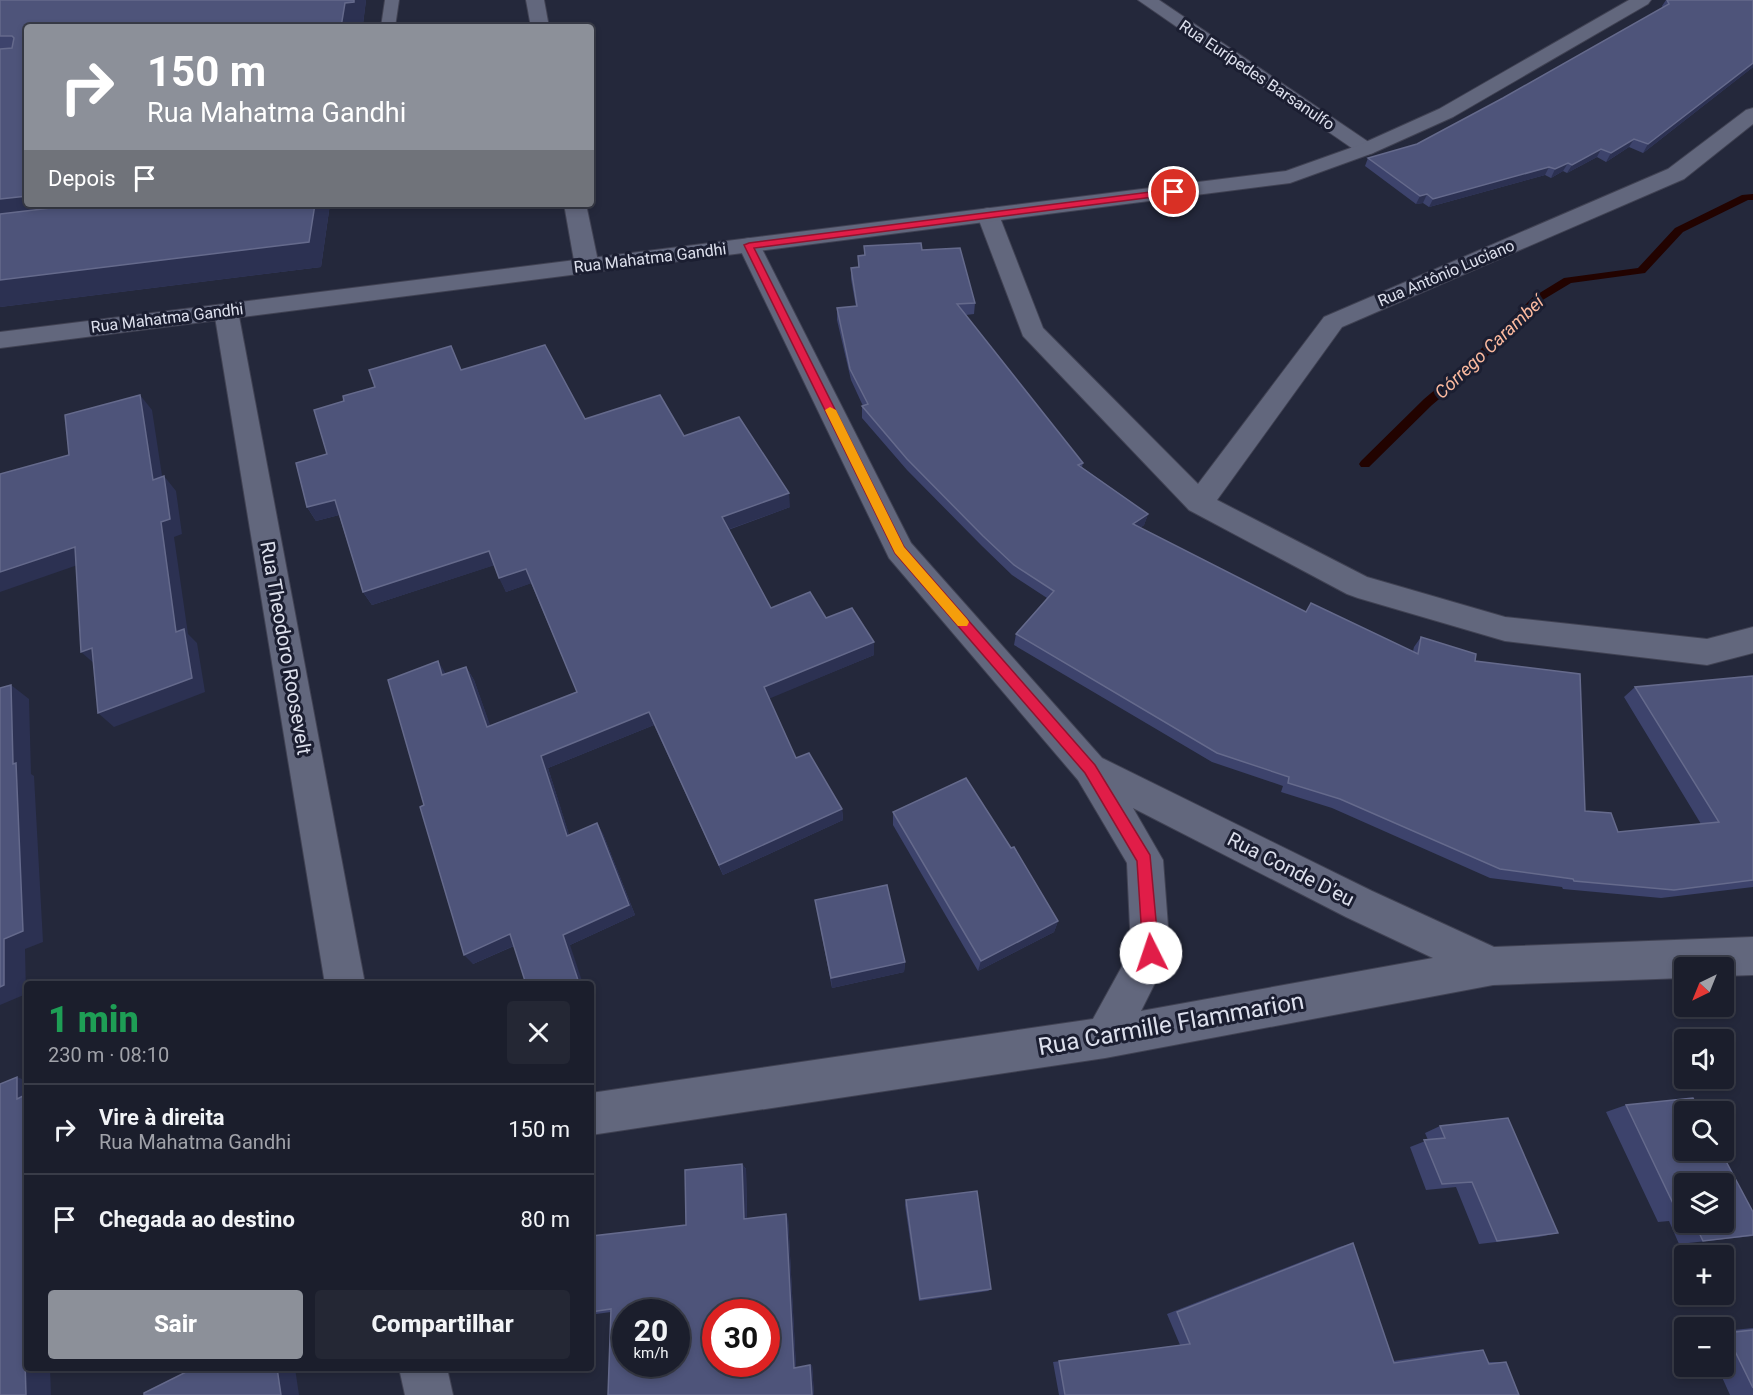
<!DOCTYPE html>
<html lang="pt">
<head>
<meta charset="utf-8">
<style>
	:root { --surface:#1b1e2c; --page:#242734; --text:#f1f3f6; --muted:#a0a2a9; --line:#393c48; --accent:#8c9099 }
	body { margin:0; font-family:Roboto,sans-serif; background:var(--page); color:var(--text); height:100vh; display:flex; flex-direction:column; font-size:22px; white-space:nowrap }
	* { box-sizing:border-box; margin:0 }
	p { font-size:20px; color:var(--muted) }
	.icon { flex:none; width:33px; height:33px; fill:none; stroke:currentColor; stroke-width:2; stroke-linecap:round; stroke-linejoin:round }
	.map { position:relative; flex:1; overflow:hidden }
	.panel { position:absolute; left:24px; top:981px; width:570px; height:390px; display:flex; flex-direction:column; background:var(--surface); border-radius:6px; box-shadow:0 3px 9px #0003,0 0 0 2px var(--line) }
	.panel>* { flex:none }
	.top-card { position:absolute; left:24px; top:24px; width:570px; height:183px; border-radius:6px; box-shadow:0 3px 9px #0003,0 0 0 2px var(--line); background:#8c9099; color:#fff; overflow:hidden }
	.needle { width:39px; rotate:223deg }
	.controls { position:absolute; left:1674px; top:957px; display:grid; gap:12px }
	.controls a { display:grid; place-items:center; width:60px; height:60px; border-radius:6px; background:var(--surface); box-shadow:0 3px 9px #0003,0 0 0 2px var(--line); font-size:30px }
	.speed { position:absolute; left:612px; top:1299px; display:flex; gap:12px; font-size:30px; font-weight:700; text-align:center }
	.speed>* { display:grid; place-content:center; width:78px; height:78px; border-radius:50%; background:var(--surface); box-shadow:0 3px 9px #0003,0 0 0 2px var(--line); line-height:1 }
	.speed small { font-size:15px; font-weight:400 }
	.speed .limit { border:9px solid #d22; background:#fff; color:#111 }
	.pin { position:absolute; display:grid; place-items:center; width:51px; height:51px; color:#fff; margin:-26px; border:3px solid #fff; border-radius:50%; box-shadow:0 2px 6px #0007 }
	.me { position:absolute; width:66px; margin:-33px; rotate:356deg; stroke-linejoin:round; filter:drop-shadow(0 0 4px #0008) }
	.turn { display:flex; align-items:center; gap:21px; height:126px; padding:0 24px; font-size:27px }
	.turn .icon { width:78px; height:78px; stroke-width:2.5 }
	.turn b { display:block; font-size:42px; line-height:51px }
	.then { display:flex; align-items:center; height:57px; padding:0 24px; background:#0003; gap:12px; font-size:22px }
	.round { display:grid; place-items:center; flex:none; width:63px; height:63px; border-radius:6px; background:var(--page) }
	.overview { display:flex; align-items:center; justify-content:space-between; height:102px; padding:0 24px }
	h1 { font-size:36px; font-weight:800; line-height:45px; color:#1e9e55 }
	.button { display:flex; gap:12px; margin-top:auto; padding:12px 24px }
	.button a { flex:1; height:69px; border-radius:6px; background:var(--accent); color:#fff; font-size:24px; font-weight:800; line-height:69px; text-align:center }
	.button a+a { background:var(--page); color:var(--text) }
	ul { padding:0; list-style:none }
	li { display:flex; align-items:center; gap:18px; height:90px; padding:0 24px; border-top:2px solid var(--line) }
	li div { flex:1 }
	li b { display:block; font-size:22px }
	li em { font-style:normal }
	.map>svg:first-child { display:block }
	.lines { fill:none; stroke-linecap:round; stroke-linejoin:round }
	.stream { fill:#220300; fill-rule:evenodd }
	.lane-casing { stroke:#404253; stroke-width:2 }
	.street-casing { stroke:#404253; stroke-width:2 }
	.secondary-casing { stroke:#404253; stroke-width:2 }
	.lane { fill:#62677d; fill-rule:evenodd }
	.street { fill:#62677d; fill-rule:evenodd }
	.secondary { fill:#62677d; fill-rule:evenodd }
	.wall { fill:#3d436c; fill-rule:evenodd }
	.shaded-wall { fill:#2c3152 }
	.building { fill:#4e547a; stroke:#656a8c; stroke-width:1.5; fill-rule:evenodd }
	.route { fill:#e11d48; stroke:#92132f; stroke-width:1.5 }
	.slow { fill:#f59e0b }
	.labels { text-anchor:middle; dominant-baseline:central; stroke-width:6; stroke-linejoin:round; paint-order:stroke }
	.far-street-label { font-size:16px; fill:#dde0ed; stroke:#1b1e31 }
	.far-water-label { font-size:18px; font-style:italic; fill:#fcba9f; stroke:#1b1e31 }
	.street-label { font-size:20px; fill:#dde0ed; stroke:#1b1e31 }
	.near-street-label { font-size:24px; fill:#dde0ed; stroke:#1b1e31 }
</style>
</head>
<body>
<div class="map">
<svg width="1753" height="1395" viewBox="0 0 1753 1395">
	<rect width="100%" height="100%" fill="#24283b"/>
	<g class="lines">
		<polygon class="stream" points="1753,194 1753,200 1748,200 1683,232 1645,273 1571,283 1541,301 1476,368 1432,405 1369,467 1361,467 1359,464 1361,461 1424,399 1468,362 1533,297 1564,278 1638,268 1675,228 1742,195"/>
		<defs>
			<polygon id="lane" points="385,0 399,0 395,27 381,27"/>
			<g id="street">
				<polygon points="526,0 544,0 549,27 531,27"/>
				<polygon points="1138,0 1159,0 1373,145 1376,149 1373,153 1366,155 1359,153"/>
				<polygon points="1753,108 1753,124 1684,179 1342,327 1217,500 1367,577 1505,617 1707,639 1753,627 1753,653 1707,665 1505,641 1358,598 1347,594 1189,510 1023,336 977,215 980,210 988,208 996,210 999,215 1043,328 1198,484 1324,317 1668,169 1746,110"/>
				<polygon points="564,204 586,204 599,266 595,271 587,273 579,271 575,266"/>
				<path d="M749 238 757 240 760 245 911 543 1102 758 1372 891 1494 947 1753 937V975L1724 976V968H1684V978L1493 985 1105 1058 591 1135V1093L1093 1019 1131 950 1127 863 1078 780 889 558 738 245 741 240ZM1133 808 1346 917 1433 958 1141 1011 1170 953 1163 860Z"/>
				<polygon points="226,304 235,306 238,311 365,984 325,984 214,311 217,306"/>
				<polygon points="399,1368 447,1368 453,1395 405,1395"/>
			</g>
			<polygon id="secondary" points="1629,0 1651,0 1648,4 1453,117 1373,153 1290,183 0,348 0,332 1286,171 1359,145 1439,109"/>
		</defs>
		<use href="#lane" class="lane-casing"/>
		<use href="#street" class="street-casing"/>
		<use href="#secondary" class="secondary-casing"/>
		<use href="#lane" class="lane"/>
		<use href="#street" class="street"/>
		<use href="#secondary" class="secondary"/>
	</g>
	<g class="wall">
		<polygon points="0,0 366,0 363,24 354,25 27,204 330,204 321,267 0,307"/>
		<polygon points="1666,0 1753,0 1753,67 1643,153 1629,147 1606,162 1597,157 1567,173 1563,171 1551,178 1545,175 1429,207 1423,203 1416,204 1365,166 1368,158 1417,144 1503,98 1663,8 1662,6"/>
		<polygon points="864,246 922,250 975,303 974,314 966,315 1083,463 1082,467 1148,514 1144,525 1140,528 1306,612 1413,651 1414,647 1421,637 1475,661 1585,811 1618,832 1701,824 1624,697 1635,687 1753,676 1753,887 1661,898 1563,889 1562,887 1490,878 1332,808 1281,792 1283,786 1212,762 1014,645 1016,634 1047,598 1012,575 982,546 907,470 862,418 862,406 863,406 851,380 837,320 837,308 856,307 851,279 851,268 858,268 858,256 864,255"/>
		<polygon points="461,370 585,419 684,436 790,507 728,530 771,608 826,618 874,655 769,698 796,758 842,809 843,820 723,875 654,725 548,768 569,835 597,823 603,834 635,915 570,945 514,946 473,964 424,805 446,674 466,667 474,680 490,726 577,692 531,583 506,592 494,565 372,605 363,592 339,515 316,521 307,507 327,454"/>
		<polygon points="893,812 1058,921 1054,932 978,971 893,825"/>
		<polygon points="815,900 905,962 904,972 832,988"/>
		<path d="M1626 1105 1753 1212V1236L1679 1244 1669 1221 1658 1222 1606 1112ZM1684 1184 1724 1222H1684Z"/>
		<polygon points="1440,1126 1558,1233 1539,1237 1479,1244 1456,1187 1426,1190 1410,1147 1428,1140 1425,1133"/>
		<polygon points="742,1164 746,1169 747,1218 788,1218 796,1368 812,1365 814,1395 608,1395 611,1312 596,1314 591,1313 591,1261 686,1225"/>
		<polygon points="906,1200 991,1289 988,1291 919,1301 905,1205"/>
		<polygon points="1353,1243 1393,1361 1464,1351 1483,1350 1488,1362 1506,1362 1519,1395 1059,1395 1053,1362 1180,1345 1167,1314 1339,1247"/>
		<polygon points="1753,1328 1753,1395 1730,1395 1717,1366 1724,1366 1724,1331"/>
	</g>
	<g class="shaded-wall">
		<polygon points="354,0 366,0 363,24 354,25 354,27 341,27 345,3"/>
		<polygon points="1753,63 1753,67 1643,153 1648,144"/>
		<polygon points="1634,139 1629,147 1606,162 1611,153"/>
		<polygon points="1601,149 1597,157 1567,173 1572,165"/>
		<polygon points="1568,163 1563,171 1551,178 1555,169"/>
		<polygon points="1549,167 1545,175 1429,207 1433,199"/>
		<polygon points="1427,194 1423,203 1416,204 1420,196"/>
		<polygon points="27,196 27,204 194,204 0,226 0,199"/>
		<polygon points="315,204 330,204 321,267 0,307 0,280"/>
		<polygon points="140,395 152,410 165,495 153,480"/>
		<polygon points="164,476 176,491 182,534 174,537 188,634 197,643 205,692 114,727 98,713 161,522"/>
		<polygon points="789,493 790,507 724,531 722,517"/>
		<polygon points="335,500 343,514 316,521 307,507"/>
		<polygon points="1148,514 1144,525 1129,535 1133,524"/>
		<polygon points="75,547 89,561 0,592 0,572"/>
		<polygon points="489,551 495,565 372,605 363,592"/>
		<polygon points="526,569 532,583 506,592 499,578"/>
		<polygon points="874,642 874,655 766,700 764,687"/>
		<polygon points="92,648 96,665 81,652"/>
		<polygon points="438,661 446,674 442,675"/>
		<polygon points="466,667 474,680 495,739 487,727"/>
		<polygon points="11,685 29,699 31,774 34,776 43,942 25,949 26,994 0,1005 0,987 4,939 13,764"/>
		<polygon points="649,712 654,725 548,768 573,847 567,836 541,756"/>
		<polygon points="842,809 843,820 723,875 719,865"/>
		<polygon points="597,823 603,834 635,915 570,945 583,984 577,984 563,935"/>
		<polygon points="1058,921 1054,932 978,971 981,961"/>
		<polygon points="510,934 518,944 473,964 464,955"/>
		<polygon points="905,962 904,972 832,988 831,978"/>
		<polygon points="17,1077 27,1081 27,1133 17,1099"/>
		<polygon points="742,1164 746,1169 747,1223 744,1219"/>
		<polygon points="786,1214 788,1218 796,1368 794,1368"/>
		<polygon points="27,1292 27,1368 50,1368 51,1395 26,1395 23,1294"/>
		<polygon points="810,1365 812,1365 814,1395 812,1395"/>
		<polygon points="277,1368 295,1368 299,1395 281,1395"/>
	</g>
	<g class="building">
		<polygon points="0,0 354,0 354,2 345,3 341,27 27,27 27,196 0,199 0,49 12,48 14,38 12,36 0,36"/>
		<polygon points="1667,0 1753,0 1753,63 1648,144 1634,139 1611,153 1601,149 1572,165 1568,163 1555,169 1549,167 1433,199 1427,194 1420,196 1368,158 1417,144 1503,98 1669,4"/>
		<polygon points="85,204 315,204 309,242 0,280 0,214"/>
		<polygon points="921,243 922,250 960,248 975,303 957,304 1083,463 1078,465 1148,514 1133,524 1306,612 1311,603 1418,654 1421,637 1476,654 1475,661 1580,674 1585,811 1611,813 1618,832 1719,822 1635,687 1753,676 1753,880 1674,890 1574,881 1573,879 1500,869 1340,799 1288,783 1289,777 1217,753 1016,634 1054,591 1014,565 983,536 907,459 862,406 868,404 850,369 837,308 857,306 851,268 859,267 858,256 865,255 864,246"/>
		<polygon points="545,345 585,419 660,395 684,436 739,417 789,493 722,517 771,608 810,592 826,618 852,608 874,642 764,687 796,758 809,753 842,809 719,865 649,712 541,756 567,836 597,823 629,905 563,935 579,983 577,984 526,984 510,934 464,955 420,807 424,805 388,680 438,661 442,675 466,667 487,727 577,692 526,569 499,578 489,551 363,592 335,500 307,507 296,463 327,454 314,410 344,401 343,396 375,387 369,370 451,346 461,370"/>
		<polygon points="140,395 153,480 164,476 170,519 161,522 176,632 184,629 192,678 98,713 92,648 81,652 75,547 0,572 0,474 69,455 65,415"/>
		<polygon points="11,685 13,764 16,763 23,931 4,939 4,985 0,987 0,688"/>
		<polygon points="966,778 1011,848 1014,847 1058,921 981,961 893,812"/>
		<polygon points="887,885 905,962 831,978 815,900"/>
		<polygon points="17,1077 17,1099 25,1095 26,1132 27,1132 27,1292 23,1294 26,1395 0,1395 0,1084"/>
		<polygon points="1693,1098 1700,1112 1684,1112 1684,1150 1720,1150 1753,1212 1753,1235 1703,1241 1694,1222 1724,1222 1724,1184 1684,1184 1684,1218 1680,1218 1626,1105"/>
		<polygon points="1508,1118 1558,1233 1497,1241 1472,1182 1442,1184 1424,1140 1445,1138 1440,1126"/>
		<path d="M742 1164 744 1219 786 1214 794 1368 810 1365 812 1395H608L611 1309 591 1312V1261L592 1236 686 1225 685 1170ZM626 1312H676V1364H626ZM716 1312H766V1364H716Z"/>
		<polygon points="977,1191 991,1289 920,1299 906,1200"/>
		<polygon points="1353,1243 1394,1363 1483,1350 1489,1364 1506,1362 1519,1395 1065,1395 1059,1361 1190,1344 1177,1312"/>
		<polygon points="1753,1330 1753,1388 1726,1333"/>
		<polygon points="194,1368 277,1368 281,1395 144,1395 144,1393"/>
	</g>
	<polygon class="route" points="1174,189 1179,192 1177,194 754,248 904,547 1095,765 1150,855 1159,953 1157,959 1151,961 1146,959 1143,953 1137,861 1085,773 895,553 744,245 749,243"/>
	<polygon class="slow" points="830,407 836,410 904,547 967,619 969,622 967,626 958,626 895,553 825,410"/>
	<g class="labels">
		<g class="far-street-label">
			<text transform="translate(1257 75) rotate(34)">Rua Eurípedes Barsanulfo</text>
			<text transform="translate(650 258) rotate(-7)">Rua Mahatma Gandhi</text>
			<text transform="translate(1446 273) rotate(-23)">Rua Antônio Luciano</text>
			<text transform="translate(167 318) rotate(-7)">Rua Mahatma Gandhi</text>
		</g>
		<g class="far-water-label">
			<text transform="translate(1489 347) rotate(-43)">Córrego Carambeí</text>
		</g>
		<g class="street-label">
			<text transform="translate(286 648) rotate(80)">Rua Theodoro Roosevelt</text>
			<text transform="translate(1291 869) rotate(27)">Rua Conde D'eu</text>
		</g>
		<g class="near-street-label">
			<text transform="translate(1171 1024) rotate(-10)">Rua Carmille Flammarion</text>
		</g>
	</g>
</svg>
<div class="controls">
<a><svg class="needle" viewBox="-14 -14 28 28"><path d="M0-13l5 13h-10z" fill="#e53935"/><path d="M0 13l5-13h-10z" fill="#a0a2a9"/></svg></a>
<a><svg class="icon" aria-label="sound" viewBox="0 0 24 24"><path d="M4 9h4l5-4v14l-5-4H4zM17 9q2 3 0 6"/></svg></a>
<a><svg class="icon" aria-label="search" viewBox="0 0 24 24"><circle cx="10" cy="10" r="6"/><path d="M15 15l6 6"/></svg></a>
<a><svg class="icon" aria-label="layers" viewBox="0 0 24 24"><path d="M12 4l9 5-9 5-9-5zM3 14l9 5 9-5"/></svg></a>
<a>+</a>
<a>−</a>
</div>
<div class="speed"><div>20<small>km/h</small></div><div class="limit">30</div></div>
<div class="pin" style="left:1174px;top:192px;background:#d93025"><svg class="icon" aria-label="arrive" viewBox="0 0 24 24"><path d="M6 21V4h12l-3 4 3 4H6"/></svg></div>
<svg class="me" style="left:1151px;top:953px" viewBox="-20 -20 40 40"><circle r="19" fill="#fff"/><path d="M0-13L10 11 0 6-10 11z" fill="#e11d48"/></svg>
<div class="top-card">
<div class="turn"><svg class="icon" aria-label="right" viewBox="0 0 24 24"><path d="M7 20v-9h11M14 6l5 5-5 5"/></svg><div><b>150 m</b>Rua Mahatma Gandhi</div></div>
<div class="then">Depois<svg class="icon" aria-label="arrive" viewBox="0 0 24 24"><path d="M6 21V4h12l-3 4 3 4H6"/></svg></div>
</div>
<section class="panel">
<div class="overview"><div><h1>1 min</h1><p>230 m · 08:10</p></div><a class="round"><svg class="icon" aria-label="close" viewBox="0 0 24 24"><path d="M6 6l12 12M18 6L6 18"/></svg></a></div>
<ul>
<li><svg class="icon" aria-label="right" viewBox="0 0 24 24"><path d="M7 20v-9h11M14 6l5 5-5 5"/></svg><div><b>Vire à direita</b><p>Rua Mahatma Gandhi</p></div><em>150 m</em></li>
<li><svg class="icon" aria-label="arrive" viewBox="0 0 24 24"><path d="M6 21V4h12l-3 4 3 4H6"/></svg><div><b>Chegada ao destino</b></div><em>80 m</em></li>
</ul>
<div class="button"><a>Sair</a><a>Compartilhar</a></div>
</section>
</div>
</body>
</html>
